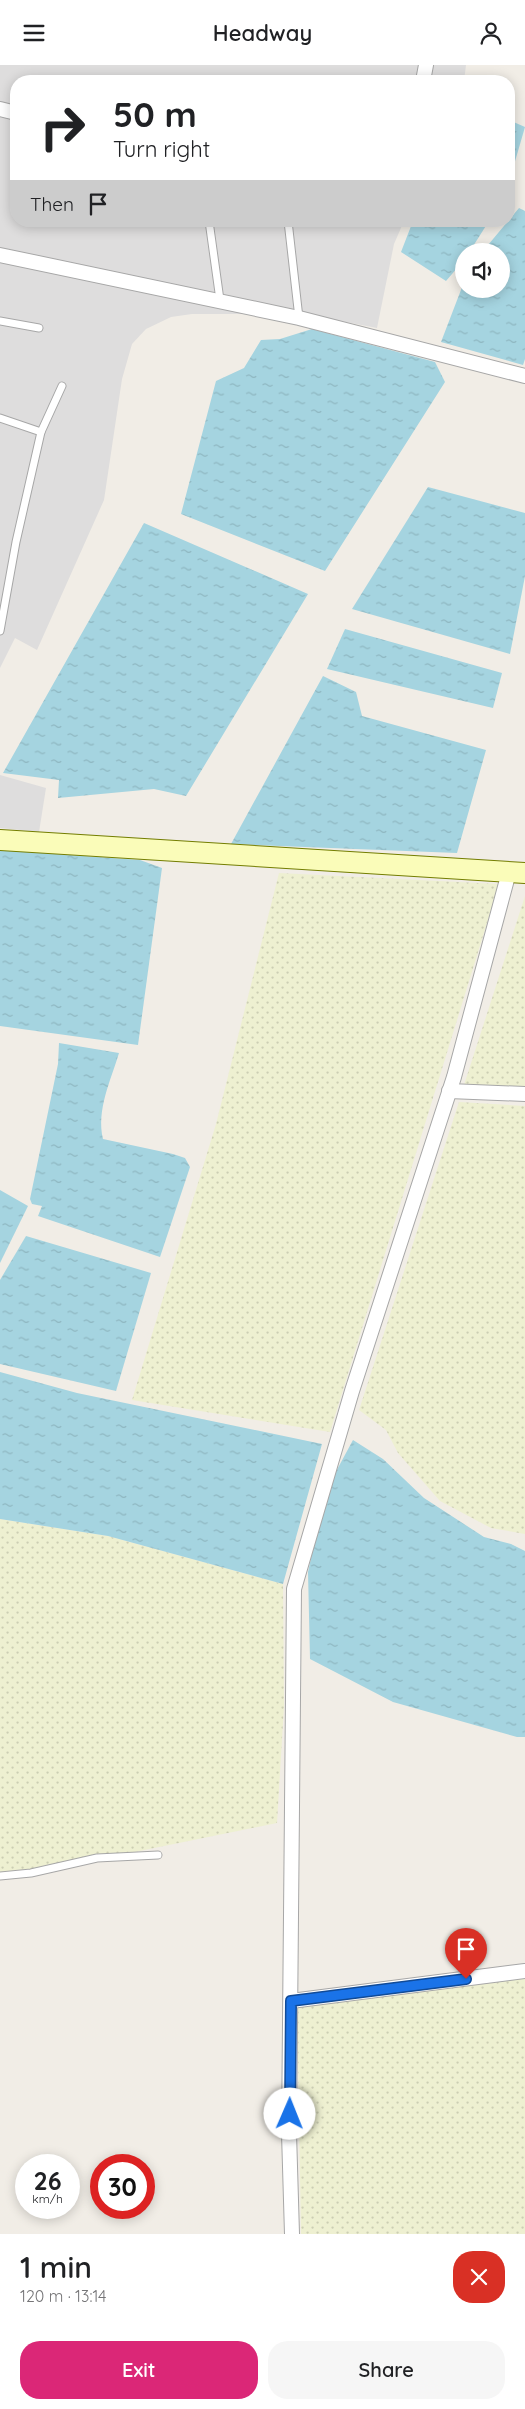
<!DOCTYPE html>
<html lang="en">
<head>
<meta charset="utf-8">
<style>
	:root { --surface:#fff; --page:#f6f6f6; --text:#202124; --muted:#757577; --accent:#db2777 }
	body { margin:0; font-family:Quicksand,sans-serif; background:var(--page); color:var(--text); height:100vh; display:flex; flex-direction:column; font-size:19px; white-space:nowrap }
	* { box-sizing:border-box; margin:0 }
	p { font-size:16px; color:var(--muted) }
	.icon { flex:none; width:28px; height:28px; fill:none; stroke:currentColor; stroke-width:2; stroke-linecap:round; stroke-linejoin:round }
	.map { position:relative; height:2169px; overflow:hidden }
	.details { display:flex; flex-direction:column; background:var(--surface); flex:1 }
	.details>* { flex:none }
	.top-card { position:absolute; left:10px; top:10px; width:505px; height:152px; border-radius:20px; box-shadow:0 2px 12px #0003; background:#fff; color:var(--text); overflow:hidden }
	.fabs { position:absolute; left:455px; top:178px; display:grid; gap:10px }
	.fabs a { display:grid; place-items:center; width:55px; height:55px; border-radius:50%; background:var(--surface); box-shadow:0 2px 12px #0003; font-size:25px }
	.speed { position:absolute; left:15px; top:2089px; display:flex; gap:10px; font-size:25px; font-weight:700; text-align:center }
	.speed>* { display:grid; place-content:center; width:65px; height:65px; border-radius:50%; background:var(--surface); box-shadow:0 2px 12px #0003; line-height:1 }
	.speed small { font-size:12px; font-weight:400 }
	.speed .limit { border:8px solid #d22; background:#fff; color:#111 }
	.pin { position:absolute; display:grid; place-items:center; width:42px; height:42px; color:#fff; margin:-51px -21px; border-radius:50% 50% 50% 0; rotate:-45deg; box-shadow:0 0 5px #0007 }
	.pin .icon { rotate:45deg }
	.me { position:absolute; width:55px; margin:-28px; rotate:1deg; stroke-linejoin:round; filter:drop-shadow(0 0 4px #0008) }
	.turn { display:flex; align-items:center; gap:18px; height:105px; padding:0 20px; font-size:22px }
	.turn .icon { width:65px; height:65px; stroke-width:2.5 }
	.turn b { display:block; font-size:35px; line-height:42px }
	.then { display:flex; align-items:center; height:48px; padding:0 20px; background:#0003; gap:10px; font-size:19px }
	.round { display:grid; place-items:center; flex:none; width:52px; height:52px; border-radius:20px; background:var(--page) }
	.summary { display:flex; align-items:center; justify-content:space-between; height:85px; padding:0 20px }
	h1 { font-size:30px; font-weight:600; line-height:38px }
	.primary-button { display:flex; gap:10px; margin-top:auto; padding:10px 20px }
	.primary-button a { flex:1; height:58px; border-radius:20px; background:var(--accent); color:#fff; font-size:20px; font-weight:600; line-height:58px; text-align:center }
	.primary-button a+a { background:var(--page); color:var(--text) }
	header { display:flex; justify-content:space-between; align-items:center; height:65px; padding:0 20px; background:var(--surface); font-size:22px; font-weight:600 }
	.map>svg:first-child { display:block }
	.residential { fill:#dedddd }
	.farmland { fill:url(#farmland-dots) }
	.water { fill:url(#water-ripples) }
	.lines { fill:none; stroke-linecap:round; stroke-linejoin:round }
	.lane-casing { stroke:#a7a7a7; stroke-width:9 }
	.street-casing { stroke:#a7a7a7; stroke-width:16 }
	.secondary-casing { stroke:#737d01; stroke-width:22 }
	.lane { stroke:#fff; stroke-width:7 }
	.street { stroke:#fff; stroke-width:14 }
	.secondary { stroke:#fafcb9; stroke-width:20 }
	.route-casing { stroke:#114b97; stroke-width:12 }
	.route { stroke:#1a73e8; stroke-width:9 }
</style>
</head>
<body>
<header><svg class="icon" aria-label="menu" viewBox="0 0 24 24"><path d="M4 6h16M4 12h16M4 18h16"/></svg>Headway<svg class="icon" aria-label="person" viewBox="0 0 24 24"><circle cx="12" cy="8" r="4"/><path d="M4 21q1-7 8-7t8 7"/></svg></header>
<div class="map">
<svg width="525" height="2169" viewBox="0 0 525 2169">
	<defs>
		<pattern id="farmland-dots" width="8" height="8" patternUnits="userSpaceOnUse" patternTransform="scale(1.25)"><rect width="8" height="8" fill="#eef0d1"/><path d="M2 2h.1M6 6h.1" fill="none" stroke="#ccceb3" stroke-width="1.8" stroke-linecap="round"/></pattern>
		<pattern id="water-ripples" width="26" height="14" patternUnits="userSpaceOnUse" patternTransform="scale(1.25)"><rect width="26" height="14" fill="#a5d4e0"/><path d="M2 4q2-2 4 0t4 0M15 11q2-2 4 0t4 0" fill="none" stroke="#8eb6c0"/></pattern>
	</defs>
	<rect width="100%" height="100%" fill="#f1ede6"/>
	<g class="residential">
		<polygon points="0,0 466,0 464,16 16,16 16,156 404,156 394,179 377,263 325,253 261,249 192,249 171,252 146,264 132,279 122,314 104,435 37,585 15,573 0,603"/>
		<polygon points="0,710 46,723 39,767 0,763"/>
	</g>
	<g class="farmland">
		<polygon points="279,808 499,819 330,1367 132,1335 216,1059"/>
		<polygon points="525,831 525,1026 463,1023"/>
		<polygon points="459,1037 525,1041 525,1469 491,1463 440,1436 398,1388 386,1365 359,1345"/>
		<polygon points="0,1454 108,1471 283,1519 284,1641 277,1758 22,1810 0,1808"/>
		<polygon points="525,1908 525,2169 301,2169 297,1939"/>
	</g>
	<g class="water">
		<polygon points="509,55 525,62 509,117"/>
		<polygon points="519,143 525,146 525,294 523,300 441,277 464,217 464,224 501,224 501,186 483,186"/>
		<polygon points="413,156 489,156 470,186 464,186 464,195 446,216 401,187"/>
		<polygon points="312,264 435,297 445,317 325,506 181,449 216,316 244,303 261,275 280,274"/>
		<polygon points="428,422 525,448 525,511 510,589 352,544"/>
		<polygon points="144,458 308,529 186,731 154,724 58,733 59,715 3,708"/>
		<polygon points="345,564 502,608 493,643 327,604"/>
		<polygon points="323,611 356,627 362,651 486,685 457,788 231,779"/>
		<polygon points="0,785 140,795 162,803 138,980 0,961"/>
		<path d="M59 978 119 988C111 1015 96 1045 103 1074L173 1089 185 1093 190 1102 160 1192 38 1151 42 1141 32 1139 30 1134 58 999Z"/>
		<polygon points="0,1125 28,1141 0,1198"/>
		<polygon points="26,1171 151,1208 116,1326 0,1299 0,1215"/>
		<polygon points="0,1307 77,1328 322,1379 283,1519 108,1471 0,1454"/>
		<polygon points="353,1375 383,1394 424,1433 484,1472 511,1479 525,1486 525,1672 517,1672 393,1637 310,1594 308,1507 326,1425"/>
	</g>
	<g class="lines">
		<defs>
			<g id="lane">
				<polyline points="209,156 220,235"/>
				<polyline points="288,156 299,253"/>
				<polyline points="0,256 39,263"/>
				<polyline points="0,353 41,367"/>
				<polyline points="0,566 16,477 41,367 62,321"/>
				<polyline points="0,1811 31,1808 97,1793 158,1790"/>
			</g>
			<g id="street">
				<polyline points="423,16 426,0"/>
				<polyline points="0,44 16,48"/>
				<polyline points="0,190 299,253 525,311"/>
				<polyline points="449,1026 525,1029"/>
				<polyline points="291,1936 525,1906"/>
				<polyline points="292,2169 289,2068 294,1524 352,1326 454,1012 509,807"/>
			</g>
			<polyline id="secondary" points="0,775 525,808"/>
		</defs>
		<use href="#lane" class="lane-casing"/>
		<use href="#street" class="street-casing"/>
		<use href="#secondary" class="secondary-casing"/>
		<use href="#lane" class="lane"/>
		<use href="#street" class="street"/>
		<use href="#secondary" class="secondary"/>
	</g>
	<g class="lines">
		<defs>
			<polyline id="route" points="290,2049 291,1936 466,1914"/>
		</defs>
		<use href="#route" class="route-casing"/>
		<use href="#route" class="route"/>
	</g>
</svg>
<div class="fabs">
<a><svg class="icon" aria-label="sound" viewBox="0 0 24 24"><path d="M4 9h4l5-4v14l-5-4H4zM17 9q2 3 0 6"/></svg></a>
</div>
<div class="speed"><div>26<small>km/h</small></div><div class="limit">30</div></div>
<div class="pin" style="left:466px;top:1914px;background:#d93025"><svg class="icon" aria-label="arrive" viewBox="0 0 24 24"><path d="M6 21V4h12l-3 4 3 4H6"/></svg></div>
<svg class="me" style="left:290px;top:2049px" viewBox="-20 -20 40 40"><circle r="19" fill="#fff"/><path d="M0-13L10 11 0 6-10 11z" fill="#1a73e8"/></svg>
<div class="top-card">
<div class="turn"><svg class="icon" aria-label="right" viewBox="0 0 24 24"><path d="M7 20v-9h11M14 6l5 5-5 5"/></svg><div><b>50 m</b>Turn right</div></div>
<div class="then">Then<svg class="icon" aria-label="arrive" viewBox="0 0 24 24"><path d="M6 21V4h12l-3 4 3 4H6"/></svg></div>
</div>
</div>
<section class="details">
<div class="summary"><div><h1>1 min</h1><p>120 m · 13:14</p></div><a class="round" style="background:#d93025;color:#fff"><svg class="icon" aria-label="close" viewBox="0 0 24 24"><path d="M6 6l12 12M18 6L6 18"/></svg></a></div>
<div class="primary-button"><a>Exit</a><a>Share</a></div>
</section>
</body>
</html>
